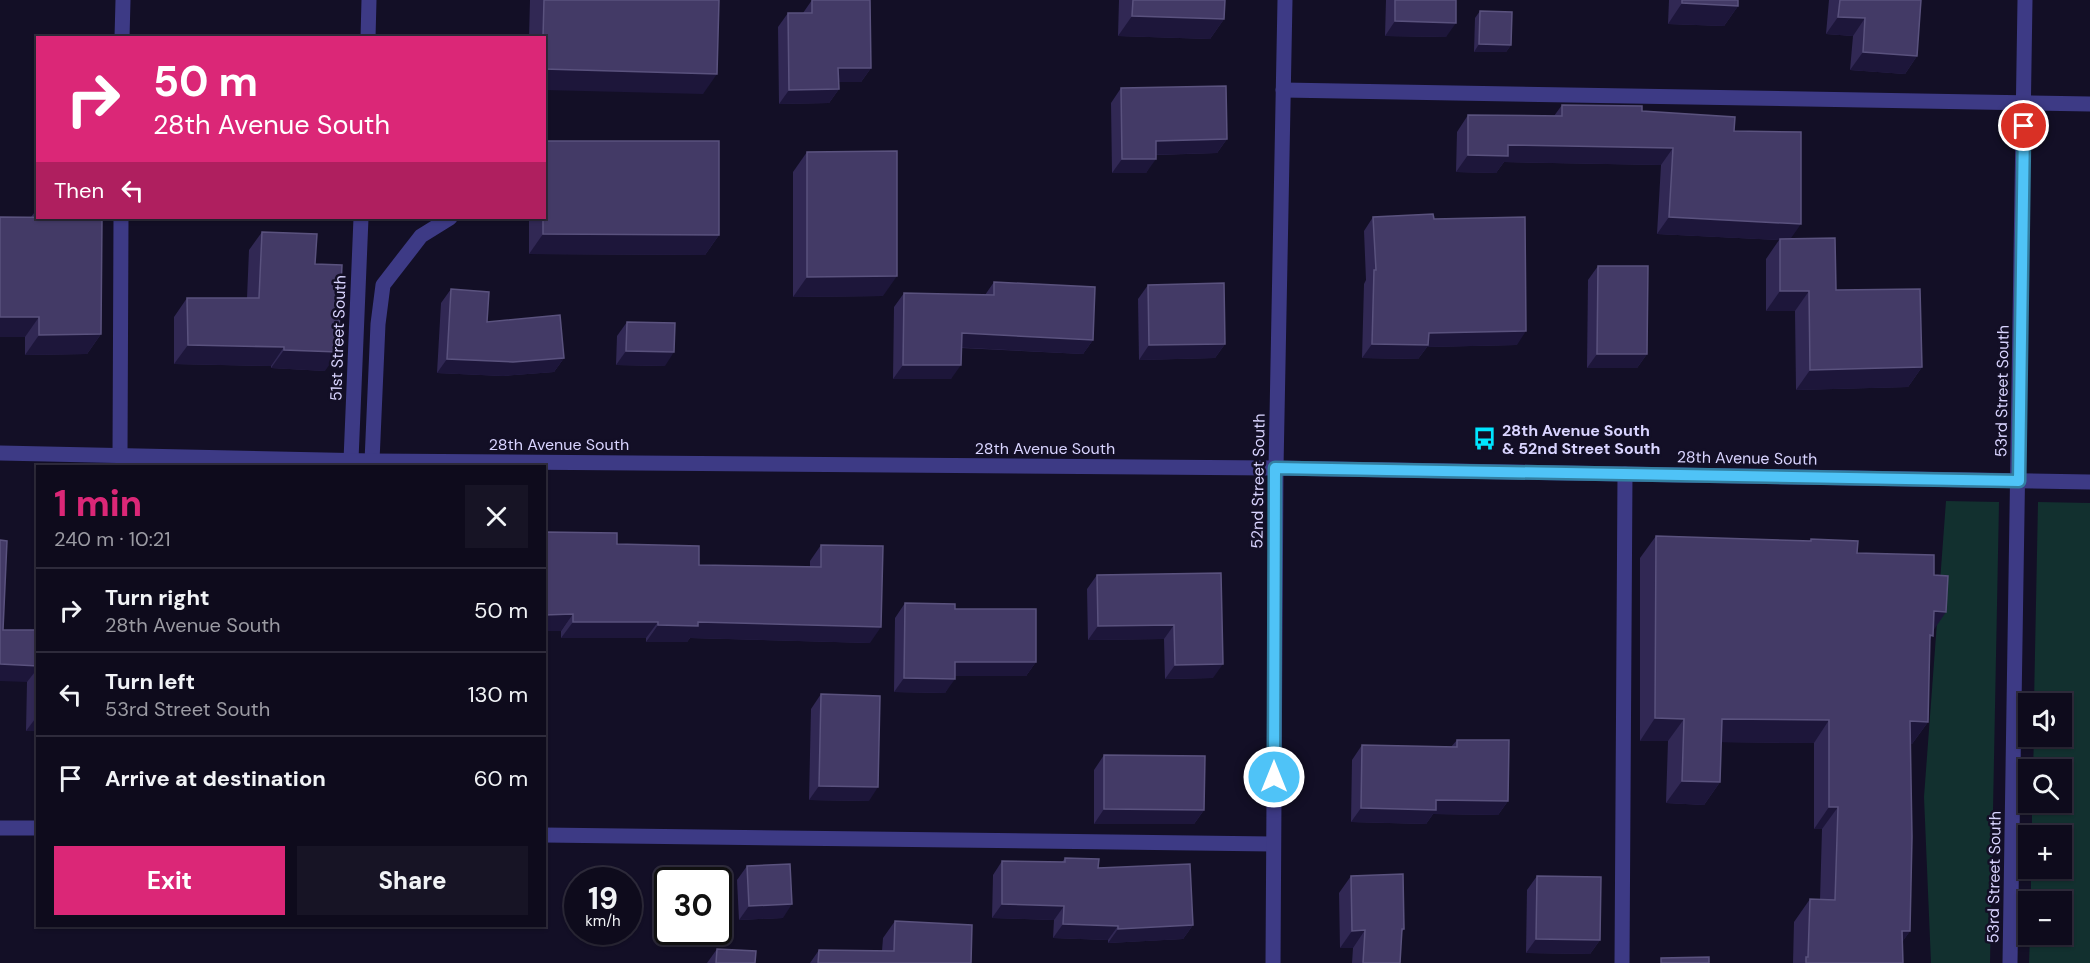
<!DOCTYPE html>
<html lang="en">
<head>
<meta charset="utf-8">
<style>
	:root { --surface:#0e0b1c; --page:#171425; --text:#f1f3f6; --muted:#9b9ba3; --line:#2e2b3b; --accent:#db2777 }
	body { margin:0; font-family:"DM Sans",sans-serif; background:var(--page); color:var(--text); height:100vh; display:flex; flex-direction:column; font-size:22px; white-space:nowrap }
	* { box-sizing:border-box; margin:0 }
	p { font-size:20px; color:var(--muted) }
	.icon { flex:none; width:33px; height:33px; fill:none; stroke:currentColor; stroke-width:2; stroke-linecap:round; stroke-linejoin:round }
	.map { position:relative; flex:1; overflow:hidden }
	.drawer { position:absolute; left:36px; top:465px; width:510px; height:462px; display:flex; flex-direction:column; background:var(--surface); border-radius:0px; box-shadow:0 2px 4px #0004,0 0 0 2px var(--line) }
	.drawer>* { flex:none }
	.top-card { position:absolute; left:36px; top:36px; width:510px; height:183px; border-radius:0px; box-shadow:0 2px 4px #0004,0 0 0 2px var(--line); background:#db2777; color:#fff; overflow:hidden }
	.tools { position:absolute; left:2018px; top:693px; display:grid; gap:12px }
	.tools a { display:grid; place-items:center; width:54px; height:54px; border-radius:0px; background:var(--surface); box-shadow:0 2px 4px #0004,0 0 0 2px var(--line); font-size:30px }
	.speed { position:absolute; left:564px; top:867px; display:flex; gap:12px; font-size:30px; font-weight:700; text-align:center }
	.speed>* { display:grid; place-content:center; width:78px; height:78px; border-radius:50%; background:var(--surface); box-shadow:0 2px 4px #0004,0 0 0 2px var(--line); line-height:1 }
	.speed small { font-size:15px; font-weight:400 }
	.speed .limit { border:3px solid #111; border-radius:9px; background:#fff; color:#111 }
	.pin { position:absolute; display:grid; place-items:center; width:51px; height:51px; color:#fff; margin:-26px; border:3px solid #fff; border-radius:50%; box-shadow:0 2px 6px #0007 }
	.me { position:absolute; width:66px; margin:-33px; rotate:0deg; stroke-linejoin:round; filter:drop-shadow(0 0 4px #0008) }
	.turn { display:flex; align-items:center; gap:21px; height:126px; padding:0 18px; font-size:27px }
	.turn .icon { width:78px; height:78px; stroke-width:2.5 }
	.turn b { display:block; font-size:42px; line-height:51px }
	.then { display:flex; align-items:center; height:57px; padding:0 18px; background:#0003; gap:12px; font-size:22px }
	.round { display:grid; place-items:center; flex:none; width:63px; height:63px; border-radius:0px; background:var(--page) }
	.head { display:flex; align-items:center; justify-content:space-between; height:102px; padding:0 18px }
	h1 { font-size:36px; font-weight:800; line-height:45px; color:var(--accent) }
	.primary-button { display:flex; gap:12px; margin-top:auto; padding:12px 18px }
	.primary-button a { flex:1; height:69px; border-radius:0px; background:var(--accent); color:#fff; font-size:24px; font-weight:800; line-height:69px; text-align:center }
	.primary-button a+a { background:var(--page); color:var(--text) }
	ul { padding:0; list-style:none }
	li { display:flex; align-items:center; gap:18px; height:84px; padding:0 18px; border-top:2px solid var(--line) }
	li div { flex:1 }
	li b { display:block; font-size:22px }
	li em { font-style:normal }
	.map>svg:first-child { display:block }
	.green { fill:#12302f }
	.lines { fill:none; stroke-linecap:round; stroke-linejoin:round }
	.service { stroke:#3d3a85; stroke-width:15 }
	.minor { stroke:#3d3a85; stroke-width:15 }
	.tertiary { stroke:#3d3a85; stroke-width:15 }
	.wall { fill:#312854 }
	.shaded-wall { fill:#1d163a }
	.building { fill:#433a66; stroke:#5a527e; stroke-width:1.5 }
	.route-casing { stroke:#337fa1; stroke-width:15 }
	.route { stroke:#4fc3f7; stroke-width:10 }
	.labels { text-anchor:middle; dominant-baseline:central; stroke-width:5; stroke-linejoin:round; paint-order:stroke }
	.street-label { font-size:16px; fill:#d9d4ff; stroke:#130f26 }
	.poi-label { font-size:16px; font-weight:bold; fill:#d9d4ff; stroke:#130f26; text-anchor:start }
</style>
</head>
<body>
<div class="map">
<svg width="2090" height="963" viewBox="0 0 2090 963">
	<rect width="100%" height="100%" fill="#130f26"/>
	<g class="green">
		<polygon points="1946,501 1999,502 1990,963 1931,963 1924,797"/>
		<polygon points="2038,502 2090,503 2090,963 2029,963 2030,935 2061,934 2061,902 2031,901 2031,869 2061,868 2061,836 2032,835 2032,803 2061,802 2061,770 2033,769 2034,737 2061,736 2061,704 2034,703"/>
	</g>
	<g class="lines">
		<g class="service">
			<polyline points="122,38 123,0"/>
			<polyline points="1283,90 2090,104"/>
			<polyline points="120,456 121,218"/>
			<polyline points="372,461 378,324 383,285 421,236 450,218"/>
			<polyline points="0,828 38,828"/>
			<polyline points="544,835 1273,844"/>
			<polyline points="1622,963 1625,474"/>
		</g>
		<g class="minor">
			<polyline points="368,38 369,0"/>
			<polyline points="351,460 361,218"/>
			<polyline points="1273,963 1276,468 1285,0"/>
			<polyline points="2010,963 2025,0"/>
		</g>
		<polyline class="tertiary" points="0,453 372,461 1276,468 2090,482"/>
	</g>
	<g class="wall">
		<polygon points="530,0 719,0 703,94 544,38 529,38"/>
		<polygon points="812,0 871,68 861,82 839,82 839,89 829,103 779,104 778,27 788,13 803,13"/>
		<polygon points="1119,0 1225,0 1224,19 1210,39 1118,36"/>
		<polygon points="1386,0 1456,0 1446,37 1385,36"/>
		<polygon points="1669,0 1738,0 1738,6 1724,26 1668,24"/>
		<polygon points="1829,0 1921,0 1917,56 1905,74 1850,70 1853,36 1826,34"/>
		<polygon points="1480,11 1511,45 1506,52 1474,52 1475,18"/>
		<polygon points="1121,88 1227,139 1217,153 1156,155 1146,173 1112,173 1111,103"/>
		<polygon points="1562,105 1642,111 1734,131 1791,238 1836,290 1922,367 1908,387 1796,390 1795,311 1766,311 1766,259 1779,240 1657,234 1661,165 1504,162 1496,173 1456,172 1457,132 1468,115 1554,116"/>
		<polygon points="807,152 883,296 793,297 793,172"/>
		<polygon points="38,208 38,218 101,334 87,354 25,355 25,337 0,337 0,217 31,217"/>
		<polygon points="1373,217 1434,219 1517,345 1427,347 1418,359 1362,358 1364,284 1366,280 1364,231"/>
		<polygon points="529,218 544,218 719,235 705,255 529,254"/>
		<polygon points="262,232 315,264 325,371 271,368 271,366 174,364 174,317 187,298 247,298 249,250"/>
		<polygon points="1598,266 1647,354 1637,368 1587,368 1588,280"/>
		<polygon points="994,282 1093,340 1083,354 961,348 951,379 893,379 894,307 904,293 985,295"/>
		<polygon points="1148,285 1225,344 1215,358 1139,360 1138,299"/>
		<polygon points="451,289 487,322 564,358 554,372 503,376 437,373 441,303"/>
		<polygon points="627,322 665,366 616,365 617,336"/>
		<polygon points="1656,536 1809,541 1811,539 1857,553 1933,631 1930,640 1928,722 1912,744 1911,744 1910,931 1902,942 1903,963 1793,963 1794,922 1810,899 1820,900 1822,829 1814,829 1814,743 1721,742 1720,782 1704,805 1666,803 1668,741 1640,741 1640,558"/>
		<polygon points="617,544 699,565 810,567 810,561 821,545 870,643 690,638 687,642 646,642 646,638 561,638 561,631"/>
		<polygon points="1221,573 1213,678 1165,679 1164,639 1088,640 1087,589 1097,575"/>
		<polygon points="905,603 955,609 1036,662 1026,676 955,676 945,693 894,692 895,618"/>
		<polygon points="3,630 38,630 38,731 26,731 27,682"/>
		<polygon points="821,694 869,801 809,800 811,709"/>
		<polygon points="1457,740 1508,801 1498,815 1433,814 1426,824 1351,822 1352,760 1362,745 1451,747"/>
		<polygon points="1104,755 1204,810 1194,824 1094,824 1094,770"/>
		<polygon points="1065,858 1098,868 1193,925 1183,939 1108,943 1108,940 1053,938 1054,920 992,918 993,875 1002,861 1062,862"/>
		<polygon points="747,866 783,918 739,920 737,880"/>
		<polygon points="1351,876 1404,929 1401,933 1400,963 1352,963 1353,948 1340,948 1339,893"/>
		<polygon points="1537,876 1600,940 1590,954 1526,953 1527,890"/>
		<polygon points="895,921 971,963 810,963 819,950 882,951 883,938"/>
		<polygon points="717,949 755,963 707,963"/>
	</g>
	<g class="shaded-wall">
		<polygon points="1682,3 1738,6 1724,26 1668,24"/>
		<polygon points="1132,16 1224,19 1210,39 1118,36"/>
		<polygon points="1838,17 1865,18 1853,36 1826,34"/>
		<polygon points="1395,21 1456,23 1446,37 1385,36"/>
		<polygon points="1479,44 1511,45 1506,52 1474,52"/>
		<polygon points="1863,52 1917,56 1905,74 1850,70"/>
		<polygon points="838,68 871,68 861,82 828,82"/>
		<polygon points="544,69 717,74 703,94 544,90"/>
		<polygon points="839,89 829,103 779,104 789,90"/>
		<polygon points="1227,139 1217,153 1146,155 1156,141"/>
		<polygon points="1508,145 1673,148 1661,165 1504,162 1496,173 1456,172 1468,155"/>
		<polygon points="1122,159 1156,159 1146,173 1112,173"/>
		<polygon points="1669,217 1801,224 1789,241 1780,239 1779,240 1657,234"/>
		<polygon points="543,234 719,235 705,255 529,254"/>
		<polygon points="897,276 883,296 793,297 807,277"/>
		<polygon points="1780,291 1809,291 1795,311 1766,311"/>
		<polygon points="0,317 39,317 25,337 0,337"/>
		<polygon points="1526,331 1517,345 1427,347 1418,359 1362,358 1372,344 1429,333"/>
		<polygon points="962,333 1093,340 1083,354 952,347"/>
		<polygon points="101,334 87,354 25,355 39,335"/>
		<polygon points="1225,344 1215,358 1139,360 1149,345"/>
		<polygon points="188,345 284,347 271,366 174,364"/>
		<polygon points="284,350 338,352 325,371 271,368"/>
		<polygon points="626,351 674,352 665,366 616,365"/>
		<polygon points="1597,354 1647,354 1637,368 1587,368"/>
		<polygon points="564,358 554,372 503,376 437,373 447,359"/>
		<polygon points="903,365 961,365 951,379 893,379"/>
		<polygon points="1922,367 1908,387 1796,390 1810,370"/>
		<polygon points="1934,611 1946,612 1931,634"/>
		<polygon points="573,614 561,631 544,631 544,615"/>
		<polygon points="573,622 658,622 646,638 561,638"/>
		<polygon points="698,622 881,627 870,643 690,638 687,642 646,642 658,625"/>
		<polygon points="1174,625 1164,639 1088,640 1098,626"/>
		<polygon points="955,662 1036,662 1026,676 945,676"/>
		<polygon points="0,664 38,666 38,668 27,682 0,681"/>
		<polygon points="1223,664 1213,678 1165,679 1175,665"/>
		<polygon points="904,678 955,679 945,693 894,692"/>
		<polygon points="38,715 38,731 26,731"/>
		<polygon points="1655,718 1684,719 1668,741 1640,741"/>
		<polygon points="1722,719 1829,720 1814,743 1706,742"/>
		<polygon points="1910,721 1928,722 1912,744 1895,744"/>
		<polygon points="1682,781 1720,782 1704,805 1666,803"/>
		<polygon points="819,786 878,787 869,801 809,800"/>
		<polygon points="1436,800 1508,801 1498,815 1433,814 1426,824 1351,822 1361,808"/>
		<polygon points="1829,807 1838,807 1822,829 1814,829"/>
		<polygon points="1104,809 1204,810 1194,824 1094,824"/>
		<polygon points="792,904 783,918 739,920 749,906"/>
		<polygon points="1002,904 1064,906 1054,920 992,918"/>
		<polygon points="1063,924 1118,926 1108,940 1053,938"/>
		<polygon points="1193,925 1183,939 1108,943 1118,929"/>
		<polygon points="1365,930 1353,948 1340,948 1352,931"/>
		<polygon points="1902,931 1910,931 1894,954"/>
		<polygon points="1536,939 1600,940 1590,954 1526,953"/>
	</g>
	<g class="building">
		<polygon points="544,0 719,0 717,74 544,69 544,38 543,38"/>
		<polygon points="812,0 870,0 871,68 838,68 839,89 789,90 788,13 812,13"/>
		<polygon points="1133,0 1225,0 1224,19 1132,16"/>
		<polygon points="1395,0 1456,0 1456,23 1395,21"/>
		<polygon points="1682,0 1738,0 1738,6 1682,3"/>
		<polygon points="1840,0 1921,0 1917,56 1863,52 1865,18 1838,17"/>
		<polygon points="1480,11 1512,12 1511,45 1479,44"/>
		<polygon points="1226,86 1227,139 1156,141 1156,159 1122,159 1121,88"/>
		<polygon points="1562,105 1642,106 1642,111 1735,117 1734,131 1801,132 1801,224 1669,217 1673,148 1508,145 1508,156 1468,155 1468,115 1562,116"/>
		<polygon points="544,141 719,141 719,235 543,234 543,218 544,218"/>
		<polygon points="897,151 897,276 807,277 807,152"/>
		<polygon points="1433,214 1434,219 1525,217 1526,331 1429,333 1428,345 1372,344 1374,270 1376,270 1373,217"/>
		<polygon points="0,217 102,218 101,334 39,335 39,317 0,317"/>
		<polygon points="262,232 317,234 315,264 342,265 338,352 284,350 284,347 188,345 187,298 259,298"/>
		<polygon points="1835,238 1836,290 1920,289 1922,367 1810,370 1809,291 1780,291 1780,239"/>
		<polygon points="1598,266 1648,266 1647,354 1597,354"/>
		<polygon points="994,282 1095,287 1093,340 962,333 961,365 903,365 904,293 994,295"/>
		<polygon points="1224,283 1225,344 1149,345 1148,285"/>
		<polygon points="451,289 489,292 487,322 560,315 564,358 513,362 447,359"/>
		<polygon points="627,322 675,323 674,352 626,351"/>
		<polygon points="544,532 617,533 617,544 699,546 699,565 821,567 821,545 883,546 881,627 698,622 698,626 658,625 658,622 573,622 573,614 544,615"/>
		<polygon points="1656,536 1811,541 1811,539 1858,541 1857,553 1934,555 1934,575 1948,576 1946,612 1934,611 1933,636 1930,635 1928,722 1910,721 1912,837 1910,931 1902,931 1903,963 1806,963 1806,957 1808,957 1810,899 1835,900 1838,807 1829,807 1829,720 1722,719 1720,782 1682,781 1684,719 1655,718"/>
		<polygon points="0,540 7,541 3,630 38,630 38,666 0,664"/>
		<polygon points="1221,573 1223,664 1175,665 1174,625 1098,626 1097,575"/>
		<polygon points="905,603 955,604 955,609 1036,609 1036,662 955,662 955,679 904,678"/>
		<polygon points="821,694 880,696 878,787 819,786"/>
		<polygon points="1457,740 1509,740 1508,801 1436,800 1436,810 1361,808 1362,745 1457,747"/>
		<polygon points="1104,755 1205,756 1204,810 1104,809"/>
		<polygon points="1065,858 1099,859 1098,868 1190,864 1193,925 1118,929 1118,926 1063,924 1064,906 1002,904 1002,861 1065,862"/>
		<polygon points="790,864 792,904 749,906 747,866"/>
		<polygon points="1403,874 1404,929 1402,929 1400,963 1363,963 1365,930 1352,931 1351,876"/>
		<polygon points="1537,876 1601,877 1600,940 1536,939"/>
		<polygon points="895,921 972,925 971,963 818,963 819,950 894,951"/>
		<polygon points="717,949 756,951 755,963 716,963"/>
		<polygon points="1709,957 1709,963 1661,963 1661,958"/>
	</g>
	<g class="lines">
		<defs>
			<polyline id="route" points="1274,777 1275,468 2019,481 2024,126"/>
		</defs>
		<use href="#route" class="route-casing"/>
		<use href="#route" class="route"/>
	</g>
	<defs>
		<symbol id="bus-bare" viewBox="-9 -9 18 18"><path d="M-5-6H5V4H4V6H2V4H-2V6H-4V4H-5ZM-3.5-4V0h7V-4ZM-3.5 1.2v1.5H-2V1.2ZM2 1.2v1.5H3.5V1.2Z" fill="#00e5ff" stroke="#130f26" stroke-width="2.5" paint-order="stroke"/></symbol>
	</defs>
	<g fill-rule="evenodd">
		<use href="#bus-bare" x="1468" y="422" width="33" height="33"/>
	</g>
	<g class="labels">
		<g class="street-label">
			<text transform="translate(338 338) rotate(-88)">51st Street South</text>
			<text transform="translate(2002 391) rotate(-89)">53rd Street South</text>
			<text x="559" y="444">28th Avenue South</text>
			<text x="1045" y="448">28th Avenue South</text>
			<text transform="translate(1747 458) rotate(1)">28th Avenue South</text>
			<text transform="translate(1258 481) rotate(-89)">52nd Street South</text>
			<text transform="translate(1994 877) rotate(-89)">53rd Street South</text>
		</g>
		<g class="poi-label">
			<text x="1502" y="430">28th Avenue South<tspan x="1502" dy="18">&amp; 52nd Street South</tspan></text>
		</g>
	</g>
</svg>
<div class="tools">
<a><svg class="icon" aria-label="sound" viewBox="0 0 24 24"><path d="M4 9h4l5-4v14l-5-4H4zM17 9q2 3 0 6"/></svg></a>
<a><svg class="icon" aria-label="search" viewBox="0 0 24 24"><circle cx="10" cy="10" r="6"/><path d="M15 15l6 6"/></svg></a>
<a>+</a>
<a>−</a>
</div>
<div class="speed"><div>19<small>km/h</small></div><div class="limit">30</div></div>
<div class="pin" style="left:2024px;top:126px;background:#d93025"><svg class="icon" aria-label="arrive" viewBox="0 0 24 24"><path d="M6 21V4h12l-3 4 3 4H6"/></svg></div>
<svg class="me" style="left:1274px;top:777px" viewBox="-20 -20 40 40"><circle r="17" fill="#4fc3f7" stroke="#fff" stroke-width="3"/><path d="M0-11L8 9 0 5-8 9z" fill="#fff"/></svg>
<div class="top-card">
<div class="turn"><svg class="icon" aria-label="right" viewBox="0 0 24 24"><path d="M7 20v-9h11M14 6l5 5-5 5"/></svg><div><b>50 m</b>28th Avenue South</div></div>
<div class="then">Then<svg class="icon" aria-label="left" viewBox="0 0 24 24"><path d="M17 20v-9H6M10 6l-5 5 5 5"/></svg></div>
</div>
<section class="drawer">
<div class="head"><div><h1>1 min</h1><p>240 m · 10:21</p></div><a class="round"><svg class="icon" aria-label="close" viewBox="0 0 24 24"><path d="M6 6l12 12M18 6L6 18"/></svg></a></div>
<ul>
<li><svg class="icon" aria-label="right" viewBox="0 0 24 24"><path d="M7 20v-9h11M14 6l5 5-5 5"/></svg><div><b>Turn right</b><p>28th Avenue South</p></div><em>50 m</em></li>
<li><svg class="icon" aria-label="left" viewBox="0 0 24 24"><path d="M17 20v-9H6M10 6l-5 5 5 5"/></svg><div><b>Turn left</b><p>53rd Street South</p></div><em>130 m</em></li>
<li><svg class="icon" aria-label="arrive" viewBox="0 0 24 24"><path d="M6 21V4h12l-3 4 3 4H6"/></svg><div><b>Arrive at destination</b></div><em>60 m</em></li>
</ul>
<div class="primary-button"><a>Exit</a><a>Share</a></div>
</section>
</div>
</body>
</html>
